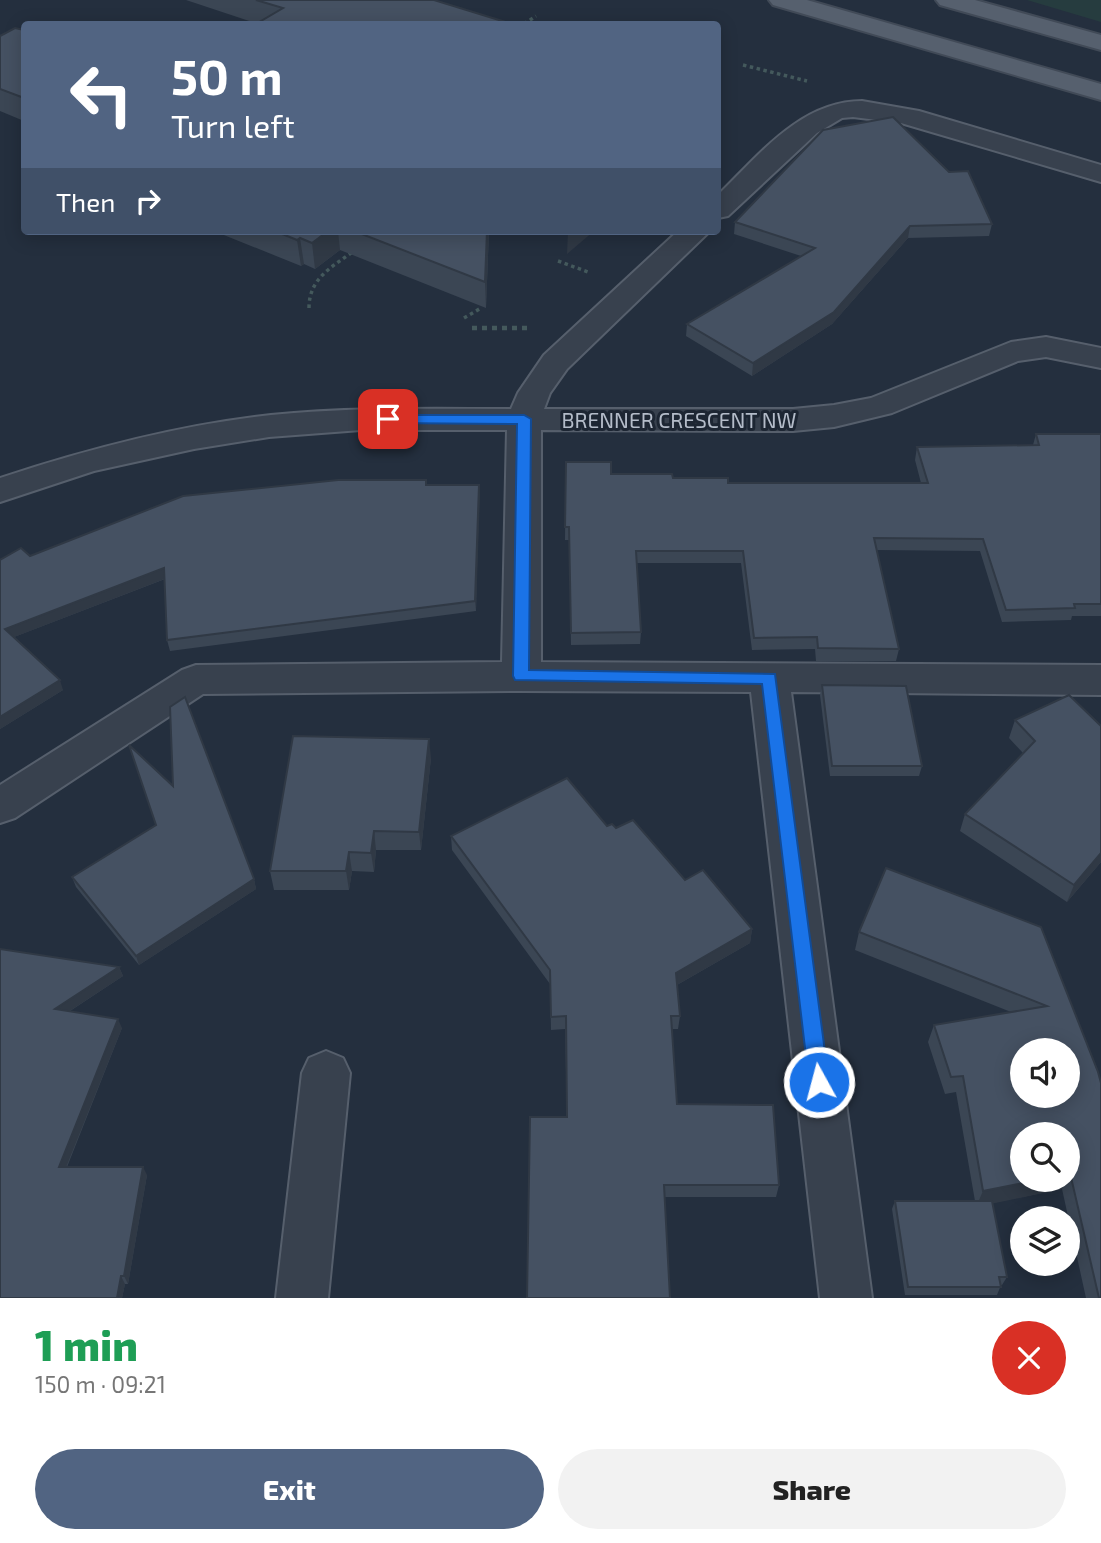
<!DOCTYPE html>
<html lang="en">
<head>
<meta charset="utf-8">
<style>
	:root { --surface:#fff; --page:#f2f2f2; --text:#222; --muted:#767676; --accent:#516482 }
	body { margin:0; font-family:"Exo 2",sans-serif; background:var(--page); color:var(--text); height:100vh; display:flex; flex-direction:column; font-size:26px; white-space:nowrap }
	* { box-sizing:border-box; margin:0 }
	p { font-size:23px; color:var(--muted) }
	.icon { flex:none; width:38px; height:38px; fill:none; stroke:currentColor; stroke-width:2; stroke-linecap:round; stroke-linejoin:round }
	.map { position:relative; height:1298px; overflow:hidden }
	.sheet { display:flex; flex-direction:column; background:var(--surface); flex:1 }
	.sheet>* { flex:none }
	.banner { position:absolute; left:21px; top:21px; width:700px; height:214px; border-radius:7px; box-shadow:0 4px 18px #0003; background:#516482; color:#fff; overflow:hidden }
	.tools { position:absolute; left:1010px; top:1038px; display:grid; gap:14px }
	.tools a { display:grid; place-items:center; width:70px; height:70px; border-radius:50%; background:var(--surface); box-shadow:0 4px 18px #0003; font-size:35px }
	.pin { position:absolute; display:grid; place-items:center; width:60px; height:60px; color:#fff; margin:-30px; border-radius:14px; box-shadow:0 4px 10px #0006 }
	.me { position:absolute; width:77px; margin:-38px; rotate:353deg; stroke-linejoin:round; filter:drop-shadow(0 0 5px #0008) }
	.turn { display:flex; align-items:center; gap:24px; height:147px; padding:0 35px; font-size:32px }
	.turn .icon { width:91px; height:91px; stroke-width:2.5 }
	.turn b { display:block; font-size:49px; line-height:60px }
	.then { display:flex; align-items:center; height:66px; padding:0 35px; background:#0003; gap:14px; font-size:26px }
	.round { display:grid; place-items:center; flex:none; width:74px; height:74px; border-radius:37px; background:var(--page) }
	.headline { display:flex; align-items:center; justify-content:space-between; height:119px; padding:0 35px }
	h1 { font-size:42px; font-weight:800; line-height:52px; color:#1e9e55 }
	.button { display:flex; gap:14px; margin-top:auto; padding:14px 35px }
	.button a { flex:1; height:80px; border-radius:42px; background:var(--accent); color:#fff; font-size:28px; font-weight:800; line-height:80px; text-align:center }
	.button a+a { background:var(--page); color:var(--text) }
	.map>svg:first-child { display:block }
	.green { fill:#263c3f }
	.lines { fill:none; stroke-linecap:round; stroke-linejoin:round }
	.minor-casing { stroke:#565f6c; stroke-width:4 }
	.major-casing { stroke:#414a57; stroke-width:4 }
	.path-far1 { stroke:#44595c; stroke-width:3.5; stroke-dasharray:3.5 3.5; stroke-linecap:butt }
	.path { stroke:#44595c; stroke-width:4.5; stroke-dasharray:5 5; stroke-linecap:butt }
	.minor { fill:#38414e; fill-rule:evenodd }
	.major { fill:#56606e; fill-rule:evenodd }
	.wall { fill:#3b4654; fill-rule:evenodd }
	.shaded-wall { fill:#303945 }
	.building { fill:#455162; stroke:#303945; stroke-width:2; fill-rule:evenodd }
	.route { fill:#1a73e8; stroke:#114b97; stroke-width:2 }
	.labels { text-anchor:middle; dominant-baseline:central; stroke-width:6; stroke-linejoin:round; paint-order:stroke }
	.street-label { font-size:21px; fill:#b4bcc9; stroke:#1d2633 }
</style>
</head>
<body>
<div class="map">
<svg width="1101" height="1298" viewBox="0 0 1101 1298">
	<rect width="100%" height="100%" fill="#242f3e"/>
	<polygon class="green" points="1027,0 1101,0 1101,22"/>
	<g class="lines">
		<defs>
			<g id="minor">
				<path d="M862 101 919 111 1101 165V182L901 123 853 117 842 118 817 133 728 216 718 218V195C759 155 801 101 862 101Z"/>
				<path d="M678 231H710L567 369 550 393 544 409H793L834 405 871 398 1011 342 1046 337 1101 348V368L1046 357 1018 361 892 413 834 427 793 431 541 430V662L1101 665V695L791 692 872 1298H820L751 692 521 691 203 694 15 818 0 823V785L182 670 196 665 502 662 507 430H361L269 437 194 449 94 471 0 502V478C88 449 179 425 271 415 351 407 431 409 511 409L518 393 544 355Z"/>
				<polygon points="326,1051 343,1058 350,1073 328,1298 276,1298 302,1073 309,1058"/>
			</g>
			<g id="major">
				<polygon points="769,0 807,0 1101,84 1101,100 773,5"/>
				<polygon points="936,0 975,0 1101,35 1101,50 940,5"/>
			</g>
		</defs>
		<use href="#minor" class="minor-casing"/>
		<use href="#major" class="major-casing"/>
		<g class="path-far1">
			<polyline points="524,24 536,16"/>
			<polyline points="743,65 807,81"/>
			<polyline points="558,261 588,272"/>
			<path d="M309 308C309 278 332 267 354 251"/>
			<polyline points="464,318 481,308"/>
		</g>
		<polyline class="path" points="472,328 527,328"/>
		<use href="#minor" class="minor"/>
		<use href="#major" class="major"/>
	</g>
	<g class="wall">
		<polygon points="186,0 434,0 258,24"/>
		<polygon points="24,30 24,121 0,111 0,36"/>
		<polygon points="735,222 992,224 989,236 908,238 832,324 752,376 686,336 687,324 801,256 734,234"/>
		<polygon points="214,231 489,231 486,308 340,250 315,269 304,264 301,266"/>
		<polygon points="1036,434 1101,434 1101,616 1072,616 1071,620 1002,622 980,551 877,550 899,649 896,661 816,661 815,649 752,650 741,563 637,563 641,632 640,644 571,645 569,540 565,540 566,462 611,474 728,483 921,483 915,460 917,447 1033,445"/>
		<polygon points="426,480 426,485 479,485 476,611 170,651 167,640 165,579 14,637 63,690 0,729 0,560 30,556"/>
		<polygon points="822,685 922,766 919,776 830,776 820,695"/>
		<polygon points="1015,720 1101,726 1101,862 1067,902 960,831 965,814 1023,753 1009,738"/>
		<polygon points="431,758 421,850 376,850 374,872 352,871 349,890 274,890 270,871"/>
		<polygon points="607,826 616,828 752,929 750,943 677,985 680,1016 678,1029 672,1029 677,1104 779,1185 776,1197 665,1197 567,1117 565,1029 551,1030 550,984 452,850 451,836"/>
		<polygon points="72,877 254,879 256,889 139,965 76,887"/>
		<path d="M1041 927 1101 1298H1086L1062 1189 992 1203 1007 1277 1002 1285H1001L997 1295H905L892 1209 895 1201H975L956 1092 945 1094 928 1042 934 1025 1011 1012 855 950 859 932ZM1068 1134V1180H1022Z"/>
		<polygon points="0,949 119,967 123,976 70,1011 122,1028 67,1167 147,1175 128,1284 125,1284 122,1298 0,1298"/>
	</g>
	<g class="shaded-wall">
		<polygon points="910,226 908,238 832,324 752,376 753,363"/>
		<polygon points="328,231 338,231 340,250 315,269 312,243"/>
		<polygon points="487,231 489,231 486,308 485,282"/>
		<polygon points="568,231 594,231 567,254"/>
		<polygon points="300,238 304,264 301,266 297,240"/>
		<polygon points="479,485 480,495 476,611 475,601"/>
		<polygon points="164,568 167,578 9,639 5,629"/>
		<polygon points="60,680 63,690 0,729 0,717"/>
		<polygon points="429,739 431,758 421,850 419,832"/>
		<polygon points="374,831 376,850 374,872 371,853"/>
		<polygon points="349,852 352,871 349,890 346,871"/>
		<polygon points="1101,853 1101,862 1067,902 1074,885"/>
		<polygon points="254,879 256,889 139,965 136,956"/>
		<polygon points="752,929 750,943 675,986 676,973"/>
		<polygon points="119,967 123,976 59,1018 55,1009"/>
		<polygon points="118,1019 122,1028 63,1175 59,1167"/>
		<polygon points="143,1167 147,1175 128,1284 124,1276"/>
		<polygon points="1039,1180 1067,1180 1062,1189 976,1207 983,1191"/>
		<polygon points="121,1276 125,1284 122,1298 117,1298"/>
	</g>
	<g class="building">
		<polygon points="256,0 434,0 512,24 256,24 283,8"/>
		<polygon points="15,28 24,30 24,98 0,89 0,36"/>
		<polygon points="893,117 949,172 968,171 992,224 910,226 834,312 753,363 687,324 815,248 735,222 823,130"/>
		<polygon points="275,231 328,231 312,243 300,238 297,240"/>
		<polygon points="354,231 487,231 485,282"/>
		<polygon points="1036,434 1101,434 1101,604 1074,604 1075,608 1006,610 983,539 874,538 899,649 818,648 817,637 754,638 743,551 636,551 641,632 571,633 569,527 565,527 566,462 611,462 611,474 672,474 673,478 728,478 728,483 928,483 917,447 1039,445"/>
		<polygon points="338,480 426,480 426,485 479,485 475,601 167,640 164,568 5,629 60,680 0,717 0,560 21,548 30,556 183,496"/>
		<polygon points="822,685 906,686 922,766 832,766"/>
		<polygon points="1069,695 1101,726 1101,853 1074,885 965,814 1035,741 1015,720"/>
		<polygon points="185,697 254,879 136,956 72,877 156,825 129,745 173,786 170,707"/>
		<polygon points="293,736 429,739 419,832 374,831 371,853 349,852 346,871 270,871"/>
		<polygon points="567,778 607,826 612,824 616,828 633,820 685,880 703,870 752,929 676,973 680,1016 671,1016 677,1104 773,1105 779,1185 664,1185 670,1298 527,1298 530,1117 567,1117 566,1016 551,1017 550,970 451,836"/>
		<path d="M886 868 1041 927 1098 1072 1101 1083V1298H1099L1070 1173 1068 1174V1134H1022V1180H1039L983 1191 963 1076 951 1077 934 1025 1047 1006 859 932ZM1022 1050H1068V1096H1022Z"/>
		<polygon points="0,949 119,967 55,1009 118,1019 59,1167 143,1167 124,1276 121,1276 117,1298 0,1298"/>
		<polygon points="895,1201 992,1201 1007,1277 999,1277 1001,1287 908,1287"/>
	</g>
	<polygon class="route" points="388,415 524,415 531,419 529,670 775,674 829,1082 826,1089 819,1091 812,1089 809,1082 762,684 515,680 513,676 517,424 384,423 382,419"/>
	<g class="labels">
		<g class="street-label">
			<text x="679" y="419">BRENNER CRESCENT NW</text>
		</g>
	</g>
</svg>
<div class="tools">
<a><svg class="icon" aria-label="sound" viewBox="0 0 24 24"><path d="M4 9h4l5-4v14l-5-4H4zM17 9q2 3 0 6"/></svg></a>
<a><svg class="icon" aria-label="search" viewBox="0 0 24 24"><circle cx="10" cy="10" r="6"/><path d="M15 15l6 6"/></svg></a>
<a><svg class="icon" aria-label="layers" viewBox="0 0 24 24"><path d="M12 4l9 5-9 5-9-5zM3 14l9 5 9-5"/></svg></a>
</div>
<div class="pin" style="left:388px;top:419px;background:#d93025"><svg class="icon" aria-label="arrive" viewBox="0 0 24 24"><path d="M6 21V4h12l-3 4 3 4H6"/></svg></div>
<svg class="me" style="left:819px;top:1082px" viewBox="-20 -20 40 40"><circle r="17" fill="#1a73e8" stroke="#fff" stroke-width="3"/><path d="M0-11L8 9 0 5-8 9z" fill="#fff"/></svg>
<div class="banner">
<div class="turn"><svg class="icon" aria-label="left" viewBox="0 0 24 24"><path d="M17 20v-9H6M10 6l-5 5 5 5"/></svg><div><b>50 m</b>Turn left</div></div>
<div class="then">Then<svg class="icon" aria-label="right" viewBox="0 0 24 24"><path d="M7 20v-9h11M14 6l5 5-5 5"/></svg></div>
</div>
</div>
<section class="sheet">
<div class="headline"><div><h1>1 min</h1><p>150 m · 09:21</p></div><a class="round" style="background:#d93025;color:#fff"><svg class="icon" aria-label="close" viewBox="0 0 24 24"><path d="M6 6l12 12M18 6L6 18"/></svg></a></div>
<div class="button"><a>Exit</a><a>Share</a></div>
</section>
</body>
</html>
